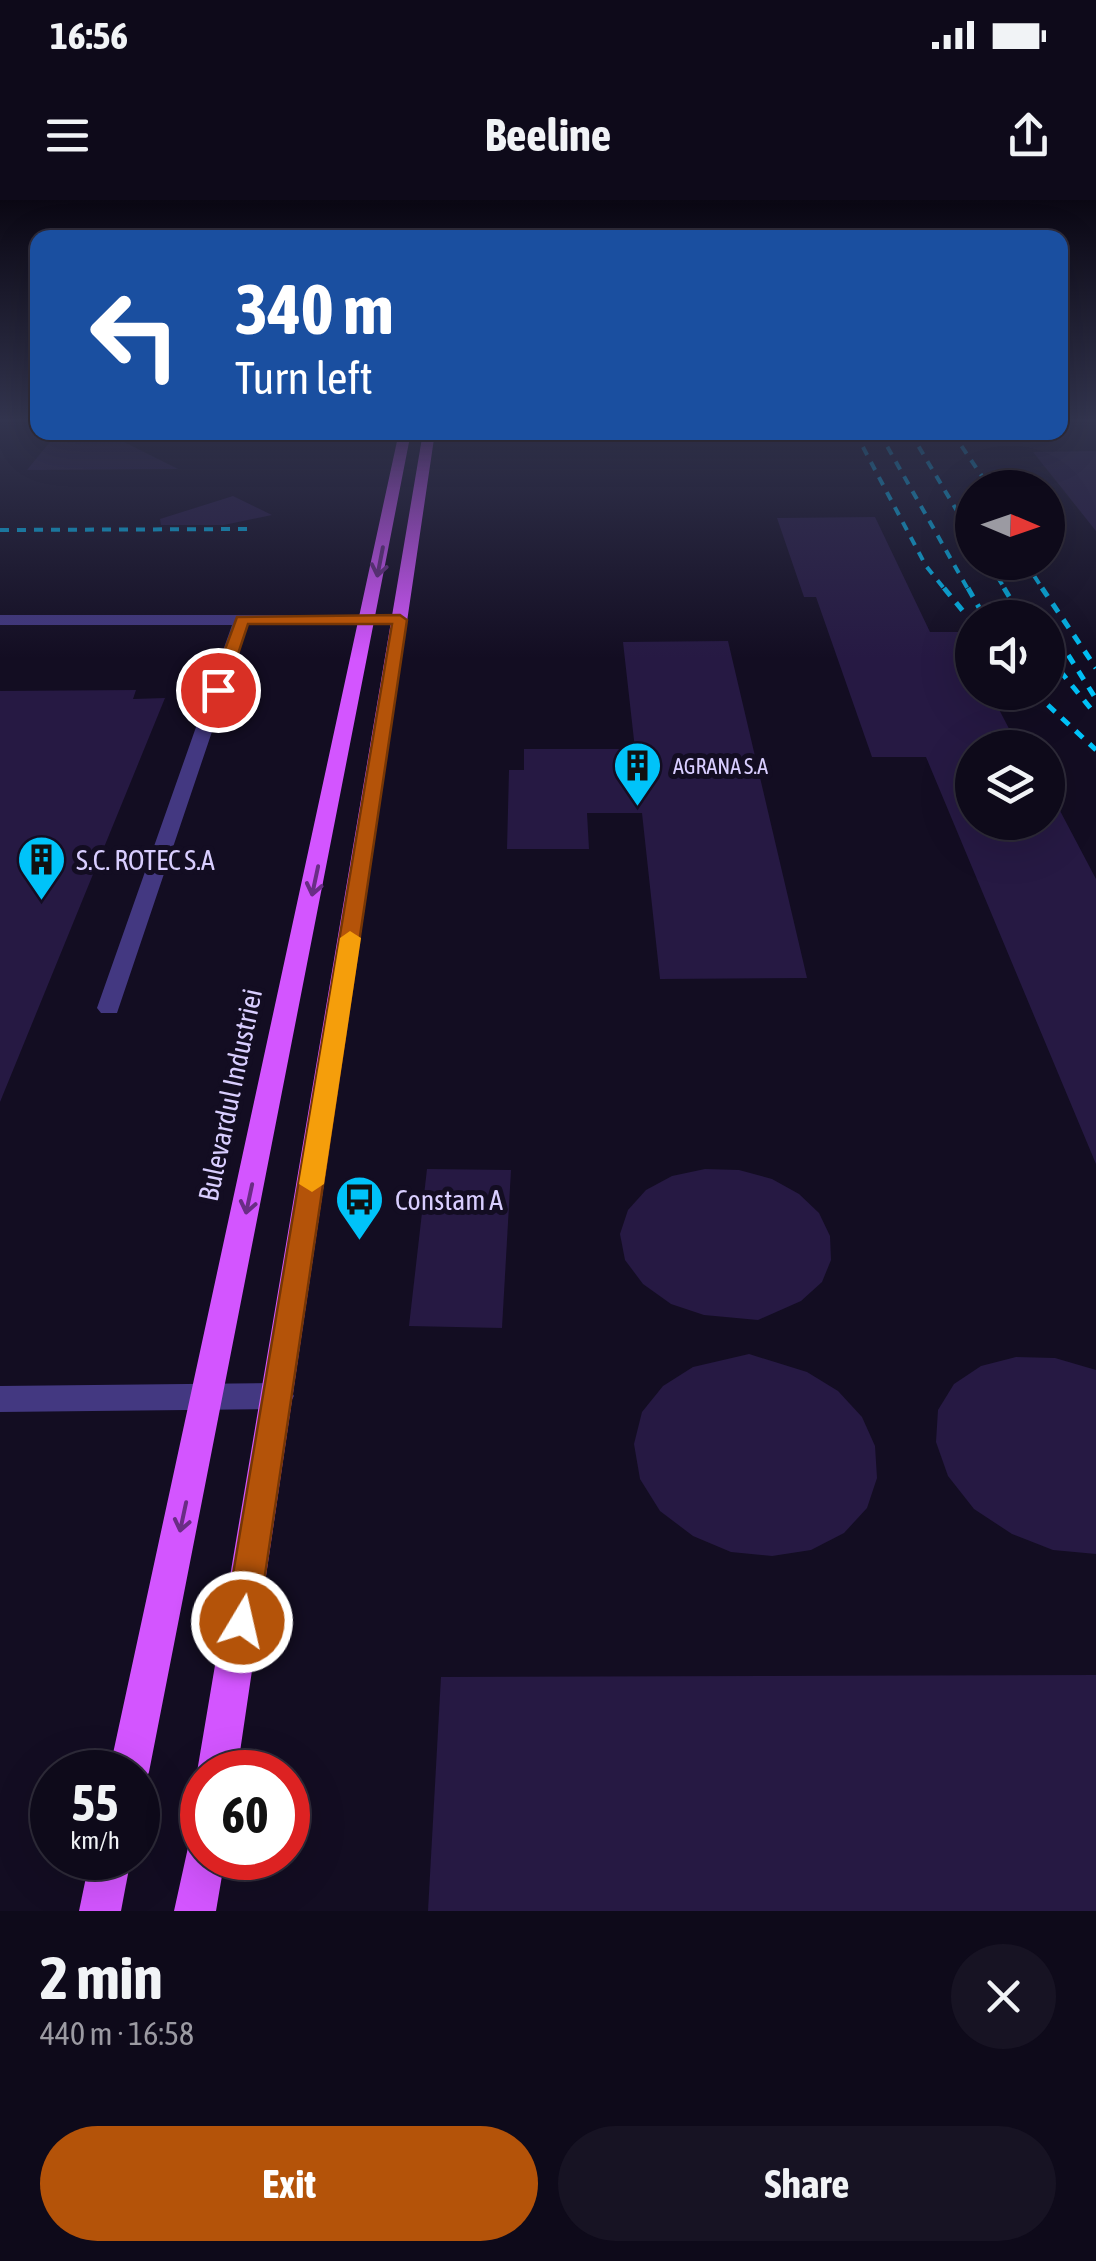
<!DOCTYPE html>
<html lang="en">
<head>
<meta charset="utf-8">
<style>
	:root { --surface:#0e0a1a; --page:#171323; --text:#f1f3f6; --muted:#9b9aa2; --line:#2e2b39; --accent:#b45309 }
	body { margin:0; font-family:"Asap Condensed",sans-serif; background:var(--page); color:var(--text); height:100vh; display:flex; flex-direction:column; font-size:38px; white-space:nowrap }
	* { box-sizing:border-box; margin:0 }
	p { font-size:32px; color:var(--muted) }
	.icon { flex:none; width:55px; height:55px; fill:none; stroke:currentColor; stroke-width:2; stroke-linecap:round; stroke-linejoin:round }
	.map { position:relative; height:1711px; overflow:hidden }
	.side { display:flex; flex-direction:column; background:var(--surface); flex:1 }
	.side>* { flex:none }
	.guide { position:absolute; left:30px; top:30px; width:1038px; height:210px; border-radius:20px; box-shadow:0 10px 40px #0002,0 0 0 2px var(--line); background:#1a4fa0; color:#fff; overflow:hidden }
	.needle { width:65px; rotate:92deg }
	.buttons { position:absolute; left:955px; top:270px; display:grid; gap:20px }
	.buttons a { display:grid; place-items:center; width:110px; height:110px; border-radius:50%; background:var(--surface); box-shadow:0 10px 40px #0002,0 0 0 2px var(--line); font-size:50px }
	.speed { position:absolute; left:30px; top:1550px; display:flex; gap:20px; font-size:50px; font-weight:700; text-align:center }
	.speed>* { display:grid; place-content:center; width:130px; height:130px; border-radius:50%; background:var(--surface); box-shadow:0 10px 40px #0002,0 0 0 2px var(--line); line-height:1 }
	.speed small { font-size:25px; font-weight:400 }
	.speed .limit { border:15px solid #d22; background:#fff; color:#111 }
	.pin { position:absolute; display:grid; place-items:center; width:85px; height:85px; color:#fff; margin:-42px; border:5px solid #fff; border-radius:50%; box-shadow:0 2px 10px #0007 }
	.me { position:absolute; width:110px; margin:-55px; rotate:9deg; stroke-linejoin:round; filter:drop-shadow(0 0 8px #0008) }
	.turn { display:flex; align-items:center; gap:35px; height:210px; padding:0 40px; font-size:45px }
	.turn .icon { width:130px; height:130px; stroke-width:2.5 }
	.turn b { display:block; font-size:70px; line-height:85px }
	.round { display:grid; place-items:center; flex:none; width:105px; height:105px; border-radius:52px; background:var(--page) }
	.summary { display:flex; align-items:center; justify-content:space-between; height:170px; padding:0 40px }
	h1 { font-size:60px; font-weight:700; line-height:75px }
	.button { display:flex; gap:20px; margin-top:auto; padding:20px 40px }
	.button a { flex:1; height:115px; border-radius:60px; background:var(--accent); color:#fff; font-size:40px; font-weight:700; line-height:115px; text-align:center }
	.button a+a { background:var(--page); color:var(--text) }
	.status { display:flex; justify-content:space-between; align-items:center; height:70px; padding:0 50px; background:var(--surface); direction:ltr }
	.status svg { height:28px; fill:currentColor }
	header { display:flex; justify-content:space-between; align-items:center; height:130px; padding:0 40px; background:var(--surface); font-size:45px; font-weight:700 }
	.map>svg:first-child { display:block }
	.building { fill:#261943 }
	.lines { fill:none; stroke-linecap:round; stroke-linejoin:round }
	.minor { fill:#433881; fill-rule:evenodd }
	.major { fill:#d355ff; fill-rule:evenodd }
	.rail-far1 { stroke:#00c3f9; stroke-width:4; stroke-dasharray:9 8; stroke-linecap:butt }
	.rail { stroke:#00c3f9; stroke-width:5; stroke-dasharray:10 9; stroke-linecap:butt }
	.oneway { stroke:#692d85 }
	.route { fill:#b45309; stroke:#753606; stroke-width:2.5 }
	.slow { fill:#f59e0b }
	.labels { text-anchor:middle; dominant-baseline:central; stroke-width:10; stroke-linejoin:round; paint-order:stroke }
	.far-poi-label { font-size:22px; fill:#d9ceff; stroke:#130d22; text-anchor:start }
	.poi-label { font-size:28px; fill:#d9ceff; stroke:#130d22; text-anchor:start }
	.street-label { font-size:28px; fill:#d9ceff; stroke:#130d22 }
</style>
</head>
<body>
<div class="status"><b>16:56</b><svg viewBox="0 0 49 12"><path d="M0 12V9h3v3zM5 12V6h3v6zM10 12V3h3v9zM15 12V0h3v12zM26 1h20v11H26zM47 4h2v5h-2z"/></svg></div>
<header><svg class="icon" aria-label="menu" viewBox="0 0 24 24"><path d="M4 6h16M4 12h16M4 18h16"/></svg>Beeline<svg class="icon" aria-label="share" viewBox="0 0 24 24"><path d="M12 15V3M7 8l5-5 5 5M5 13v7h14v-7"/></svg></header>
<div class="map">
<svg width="1096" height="1711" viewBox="0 0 1096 1711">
	<rect width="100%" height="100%" fill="#130d22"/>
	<g class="building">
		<polygon points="58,232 104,232 178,269 27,270"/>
		<polygon points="1096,251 1096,331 1033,252"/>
		<polygon points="233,296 272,315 224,325 161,325 160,319"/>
		<polygon points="875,317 930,432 959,432 972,458 972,492 990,492 1019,548 972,548 972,622 1048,622 1048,588 1096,679 1096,964 926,557 872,557 816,397 804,397 777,318"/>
		<polygon points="728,441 807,778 660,779 642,613 587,613 589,649 507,649 509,570 524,570 524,549 635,549 623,442"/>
		<polygon points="136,490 133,499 165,498 0,902 0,491"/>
		<polygon points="427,969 511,970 502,1128 409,1126"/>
		<polygon points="705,969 739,970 772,979 799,994 819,1013 830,1036 831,1060 822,1082 801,1101 758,1120 704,1115 671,1104 643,1084 625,1060 620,1034 628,1010 646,990 672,976"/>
		<polygon points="749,1154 807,1172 838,1191 862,1217 875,1246 877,1278 867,1308 844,1333 811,1350 772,1356 731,1352 693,1336 660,1311 640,1279 634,1244 642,1212 663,1186 693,1167"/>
		<polygon points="1016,1157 1055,1158 1096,1170 1096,1354 1053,1350 1012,1334 974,1309 948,1276 936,1242 938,1210 954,1184 981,1166"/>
		<polygon points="1096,1475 1096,1711 428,1711 441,1477"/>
	</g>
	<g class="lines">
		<g class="minor">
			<polygon points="0,415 400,415 408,420 400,425 248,425 117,813 101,813 97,808 232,425 0,425"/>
			<polygon points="278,1183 289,1187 294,1196 289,1205 278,1209 0,1212 0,1186"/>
		</g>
		<g class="major">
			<polygon points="399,232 411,232 149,1572 143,1586 138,1588 138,1572 109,1572"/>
			<polygon points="423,232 435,232 237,1572 202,1572 202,1584 197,1572"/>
			<polygon points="202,1638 202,1658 225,1658 216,1711 174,1711 189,1643"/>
			<polygon points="90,1658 131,1658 121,1711 79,1711"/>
		</g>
		<g class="rail-far1">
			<polyline points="855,232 926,366 946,391"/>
			<polyline points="879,232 969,391"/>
			<polyline points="910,232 972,336"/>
			<polyline points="952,232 990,288"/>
			<polyline points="0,330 250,329"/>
			<polyline points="989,362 1006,391"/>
			<polyline points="1025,362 1044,391"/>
		</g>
		<g class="rail">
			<polyline points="944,388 972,422"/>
			<polyline points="968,388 985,418"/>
			<polyline points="1004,388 1022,418"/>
			<polyline points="1042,388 1096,468"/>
			<polyline points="1048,423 1096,499"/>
			<polyline points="1048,456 1096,515"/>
			<polyline points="1034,492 1096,550"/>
		</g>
	</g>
	<defs><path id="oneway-shaft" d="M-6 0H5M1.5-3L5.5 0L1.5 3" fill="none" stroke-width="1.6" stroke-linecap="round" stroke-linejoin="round" transform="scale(2.5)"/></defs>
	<g class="oneway">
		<use href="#oneway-shaft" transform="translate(380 362) rotate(101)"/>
		<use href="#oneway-shaft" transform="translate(315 681) rotate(102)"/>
		<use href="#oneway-shaft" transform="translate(249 999) rotate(102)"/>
		<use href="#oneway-shaft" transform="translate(183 1317) rotate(102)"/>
	</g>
	<linearGradient id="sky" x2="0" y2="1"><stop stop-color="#0a0713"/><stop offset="0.48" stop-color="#33354f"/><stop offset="1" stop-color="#33354f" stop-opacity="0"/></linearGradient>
	<rect width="1096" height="459" fill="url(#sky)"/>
	<polygon class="route" points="400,415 407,420 258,1422 253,1433 242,1437 230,1433 225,1422 392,424 248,424 226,490 218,495 210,490 237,417"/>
	<polygon class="slow" points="350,731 361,738 324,984 312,992 299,984 340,738"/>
	<defs>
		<symbol id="building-pin" viewBox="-11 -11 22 30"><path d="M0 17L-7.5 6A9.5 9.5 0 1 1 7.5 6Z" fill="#00c3f9" stroke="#130d22"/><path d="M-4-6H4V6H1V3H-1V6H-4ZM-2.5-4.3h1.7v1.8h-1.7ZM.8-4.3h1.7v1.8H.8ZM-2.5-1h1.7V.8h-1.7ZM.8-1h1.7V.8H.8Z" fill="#111"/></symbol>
		<symbol id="bus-pin" viewBox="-11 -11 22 30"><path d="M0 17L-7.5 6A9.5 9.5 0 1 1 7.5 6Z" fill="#00c3f9" stroke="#130d22"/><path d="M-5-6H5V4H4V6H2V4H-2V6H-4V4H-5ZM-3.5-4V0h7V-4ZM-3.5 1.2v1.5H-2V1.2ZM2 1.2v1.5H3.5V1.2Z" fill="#111"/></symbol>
	</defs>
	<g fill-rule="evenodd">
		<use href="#building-pin" x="610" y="538" width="55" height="75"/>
		<use href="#building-pin" x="14" y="632" width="55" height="75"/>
		<use href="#bus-pin" x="332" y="972" width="55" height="75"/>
	</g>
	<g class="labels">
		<g class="far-poi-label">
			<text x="673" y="566">AGRANA S.A</text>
		</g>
		<g class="poi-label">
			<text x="76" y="660">S.C. ROTEC S.A</text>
			<text x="395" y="1000">Constam A</text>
		</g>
		<g class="street-label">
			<text transform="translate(230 895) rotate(-78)">Bulevardul Industriei</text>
		</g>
	</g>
</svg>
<div class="buttons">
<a><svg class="needle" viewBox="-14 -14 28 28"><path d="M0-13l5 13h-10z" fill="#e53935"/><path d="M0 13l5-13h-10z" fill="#9b9aa2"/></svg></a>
<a><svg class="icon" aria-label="sound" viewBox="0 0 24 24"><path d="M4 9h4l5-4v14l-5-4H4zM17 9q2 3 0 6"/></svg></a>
<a><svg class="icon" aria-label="layers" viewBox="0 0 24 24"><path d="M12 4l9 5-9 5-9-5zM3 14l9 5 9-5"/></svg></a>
</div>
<div class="speed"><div>55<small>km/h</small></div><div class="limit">60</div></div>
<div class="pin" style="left:218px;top:490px;background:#d93025"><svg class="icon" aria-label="arrive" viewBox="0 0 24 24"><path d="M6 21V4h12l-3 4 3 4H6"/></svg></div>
<svg class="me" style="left:242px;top:1422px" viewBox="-20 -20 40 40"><circle r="17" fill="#b45309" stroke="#fff" stroke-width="3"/><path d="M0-11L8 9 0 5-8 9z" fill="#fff"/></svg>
<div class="guide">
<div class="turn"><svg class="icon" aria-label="left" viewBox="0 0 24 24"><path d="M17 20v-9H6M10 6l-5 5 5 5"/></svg><div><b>340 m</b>Turn left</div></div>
</div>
</div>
<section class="side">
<div class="summary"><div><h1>2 min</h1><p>440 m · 16:58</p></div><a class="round"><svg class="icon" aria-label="close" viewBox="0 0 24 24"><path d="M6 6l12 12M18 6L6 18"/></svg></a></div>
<div class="button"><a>Exit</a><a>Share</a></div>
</section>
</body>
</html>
